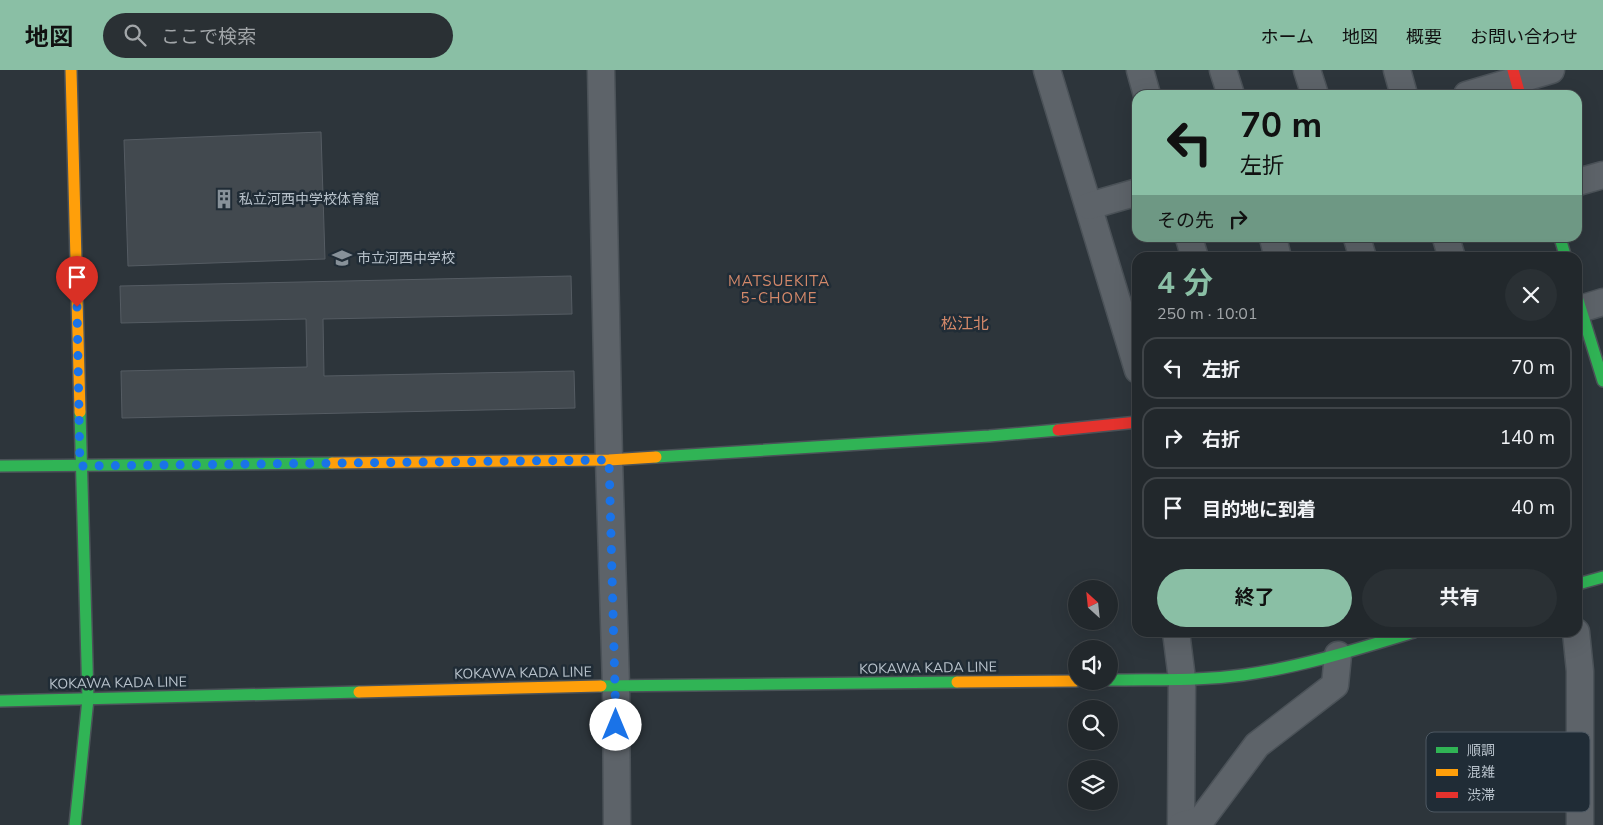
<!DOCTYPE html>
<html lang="ja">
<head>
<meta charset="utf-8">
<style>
	:root { --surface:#22282c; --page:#2a3034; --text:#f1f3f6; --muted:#a2a6a9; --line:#3f4448; --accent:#8abfa5 }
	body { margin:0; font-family:"Nunito Sans","Noto Sans JP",sans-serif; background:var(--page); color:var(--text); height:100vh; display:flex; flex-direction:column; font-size:19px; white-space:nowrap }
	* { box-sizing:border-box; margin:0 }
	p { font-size:16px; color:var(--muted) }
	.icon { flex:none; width:28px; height:28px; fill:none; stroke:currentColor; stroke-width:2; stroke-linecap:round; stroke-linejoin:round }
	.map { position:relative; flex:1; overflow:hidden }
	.drawer { position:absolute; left:1132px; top:182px; width:450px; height:385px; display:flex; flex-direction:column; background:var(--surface); border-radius:15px; box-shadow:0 5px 20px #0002,0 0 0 1px var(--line) }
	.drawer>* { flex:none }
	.banner { position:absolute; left:1132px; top:20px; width:450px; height:152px; border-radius:15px; box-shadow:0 5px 20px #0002,0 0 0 1px var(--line); background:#8abfa5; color:#111; overflow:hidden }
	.needle { width:32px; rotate:333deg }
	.tools { position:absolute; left:1068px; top:510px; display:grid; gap:10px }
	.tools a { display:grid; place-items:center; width:50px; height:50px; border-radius:50%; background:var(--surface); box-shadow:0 5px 20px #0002,0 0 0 1px var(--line); font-size:25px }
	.pin { position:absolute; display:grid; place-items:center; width:42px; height:42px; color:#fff; margin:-51px -21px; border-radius:50% 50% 50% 0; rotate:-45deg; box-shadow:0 0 5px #0007 }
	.pin .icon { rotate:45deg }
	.me { position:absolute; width:55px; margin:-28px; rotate:0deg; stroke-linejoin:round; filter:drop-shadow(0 0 4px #0008) }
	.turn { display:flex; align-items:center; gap:18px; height:105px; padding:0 25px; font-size:22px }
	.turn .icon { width:65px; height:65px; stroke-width:2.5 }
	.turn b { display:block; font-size:35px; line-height:42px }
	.then { display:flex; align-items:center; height:48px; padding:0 25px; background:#0003; gap:10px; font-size:19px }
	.round { display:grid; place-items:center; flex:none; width:52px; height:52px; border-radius:26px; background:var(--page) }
	.overview { display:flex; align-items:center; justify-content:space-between; height:85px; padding:0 25px }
	h1 { font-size:30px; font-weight:700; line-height:38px; color:var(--accent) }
	.action { display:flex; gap:10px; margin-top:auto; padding:10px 25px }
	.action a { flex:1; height:58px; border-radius:30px; background:var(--accent); color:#111; font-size:20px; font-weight:700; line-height:58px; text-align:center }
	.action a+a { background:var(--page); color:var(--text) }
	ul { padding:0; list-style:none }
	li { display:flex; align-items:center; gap:15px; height:62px; margin:0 10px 8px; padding:0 15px; border:2px solid var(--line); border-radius:15px }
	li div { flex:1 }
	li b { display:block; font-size:19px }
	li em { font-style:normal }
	header { display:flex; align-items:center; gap:30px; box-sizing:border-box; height:70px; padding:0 25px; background:var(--accent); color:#111 }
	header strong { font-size:24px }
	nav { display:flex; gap:28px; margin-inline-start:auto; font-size:18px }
	.search { width:350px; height:45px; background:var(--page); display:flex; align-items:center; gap:12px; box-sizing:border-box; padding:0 18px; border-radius:28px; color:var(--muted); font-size:19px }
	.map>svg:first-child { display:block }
	.building { fill:#42494f; stroke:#555c63 }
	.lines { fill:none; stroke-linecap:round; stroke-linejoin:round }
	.street-casing { stroke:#4b5258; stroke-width:29 }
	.fast-casing { stroke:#4b5258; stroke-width:14 }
	.slow-casing { stroke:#4b5258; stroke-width:14 }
	.jam-casing { stroke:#4b5258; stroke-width:14 }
	.street { stroke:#5d6369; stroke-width:26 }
	.fast { stroke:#30b455; stroke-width:11 }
	.slow { stroke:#ff9f0a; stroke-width:11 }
	.jam { stroke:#e5322d; stroke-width:11 }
	.route { stroke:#1a73e8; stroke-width:9; stroke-dasharray:0 16.2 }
	.labels { text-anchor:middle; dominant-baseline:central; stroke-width:5; stroke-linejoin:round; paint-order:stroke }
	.poi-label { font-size:14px; fill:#b8c2cb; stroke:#202c36; text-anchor:start }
	.street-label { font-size:14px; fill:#b8c2cb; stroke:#202c36 }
	.neighbourhood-label { font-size:15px; letter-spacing:1px; fill:#d4896a; stroke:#202c36 }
	.quarter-label { font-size:16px; fill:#d4896a; stroke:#202c36 }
	.key { fill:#202c36; stroke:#4e5963; stroke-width:1 }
	.key-label { font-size:14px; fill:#b8c2cb }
</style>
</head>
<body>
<header>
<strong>地図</strong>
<div class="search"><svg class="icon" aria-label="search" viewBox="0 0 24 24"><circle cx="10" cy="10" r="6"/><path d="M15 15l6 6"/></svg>ここで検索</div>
<nav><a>ホーム</a><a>地図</a><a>概要</a><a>お問い合わせ</a></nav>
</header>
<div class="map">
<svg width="1603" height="755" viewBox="0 0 1603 755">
	<rect width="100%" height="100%" fill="#2d353b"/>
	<g class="building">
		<polygon points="321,62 325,189 128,196 124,70"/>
		<polygon points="571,206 572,244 323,249 324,306 574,301 575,338 122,348 121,301 307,297 306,249 121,253 120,216"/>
	</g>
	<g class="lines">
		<defs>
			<g id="street">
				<polyline points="601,0 609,390 616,616 617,755"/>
				<polyline points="1047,0 1138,300"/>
				<polyline points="1140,0 1147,25"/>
				<polyline points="1223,0 1231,25"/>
				<polyline points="1307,0 1315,25"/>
				<polyline points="1397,0 1404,25"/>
				<polyline points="1467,25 1551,0"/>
				<polyline points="1578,112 1603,105"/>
				<polyline points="1089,136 1138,122"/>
				<polyline points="1189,168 1195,188"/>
				<polyline points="1273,168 1278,188"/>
				<polyline points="1357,168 1363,188"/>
				<polyline points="1446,168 1452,188"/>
				<polyline points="1580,239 1603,232"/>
				<polyline points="1176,562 1182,609 1181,755"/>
				<polyline points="1576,562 1580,601 1580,755"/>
				<polyline points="1182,755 1201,750 1257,675 1335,615 1338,585"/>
			</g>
			<g id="fast">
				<polyline points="1560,168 1566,188"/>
				<polyline points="1578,230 1603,311"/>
				<polyline points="656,387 989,366 1058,360"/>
				<polyline points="0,396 332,393"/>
				<polyline points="1578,514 1603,507"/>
				<path d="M1109 610C1154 609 1199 611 1243 605 1301 597 1358 579 1414 562"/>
				<polyline points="601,616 957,612"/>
				<polyline points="0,631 359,622"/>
				<polyline points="75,755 88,629 80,342"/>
			</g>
			<g id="slow">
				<polyline points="71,0 80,342"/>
				<polyline points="332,393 609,390 656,387"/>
				<polyline points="957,612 1076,611"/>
				<polyline points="359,622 601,616"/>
			</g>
			<g id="jam">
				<polyline points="1513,0 1520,25"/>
				<polyline points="1058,360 1138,352"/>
			</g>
		</defs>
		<use href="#street" class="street-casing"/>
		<use href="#fast" class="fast-casing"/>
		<use href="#slow" class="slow-casing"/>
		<use href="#jam" class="jam-casing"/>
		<use href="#street" class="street"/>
		<use href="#fast" class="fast"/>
		<use href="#slow" class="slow"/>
		<use href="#jam" class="jam"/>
	</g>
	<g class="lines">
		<polyline class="route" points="77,237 80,396 609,390 616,655"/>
	</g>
	<defs>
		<symbol id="building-bare" viewBox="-9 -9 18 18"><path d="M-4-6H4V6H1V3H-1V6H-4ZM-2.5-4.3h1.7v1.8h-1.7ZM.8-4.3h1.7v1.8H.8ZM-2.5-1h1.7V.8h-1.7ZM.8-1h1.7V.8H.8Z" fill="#879199" stroke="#202c36" stroke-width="2.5" paint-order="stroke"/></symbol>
		<symbol id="school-bare" viewBox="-9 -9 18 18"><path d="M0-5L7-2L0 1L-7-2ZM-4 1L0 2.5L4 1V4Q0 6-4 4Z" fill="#879199" stroke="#202c36" stroke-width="2.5" paint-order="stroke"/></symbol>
	</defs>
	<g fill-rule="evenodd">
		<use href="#building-bare" x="210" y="115" width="28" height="28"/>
		<use href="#school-bare" x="328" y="174" width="28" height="28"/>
	</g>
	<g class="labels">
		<g class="poi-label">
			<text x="239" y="129">私立河西中学校体育館</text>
			<text x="357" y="188">市立河西中学校</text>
		</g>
		<g class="street-label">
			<text transform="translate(928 598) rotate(-1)">KOKAWA KADA LINE</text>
			<text transform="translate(523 603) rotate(-1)">KOKAWA KADA LINE</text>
			<text transform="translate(118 613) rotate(-1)">KOKAWA KADA LINE</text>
		</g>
		<g class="neighbourhood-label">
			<text x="779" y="211">MATSUEKITA<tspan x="779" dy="17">5-CHOME</tspan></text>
		</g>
		<g class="quarter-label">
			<text x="965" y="254">松江北</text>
		</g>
	</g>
	<rect x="1426" y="662" width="164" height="80" rx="8" class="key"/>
	<rect x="1436" y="677" width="22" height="6" fill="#30b455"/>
	<rect x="1436" y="699" width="22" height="7" fill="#ff9f0a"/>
	<rect x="1436" y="722" width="22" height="6" fill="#e5322d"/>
	<g class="key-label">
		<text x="1467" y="685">順調</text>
		<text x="1467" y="707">混雑</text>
		<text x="1467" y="730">渋滞</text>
	</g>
</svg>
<div class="tools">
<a><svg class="needle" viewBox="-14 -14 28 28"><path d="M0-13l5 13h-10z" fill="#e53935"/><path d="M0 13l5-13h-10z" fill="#a2a6a9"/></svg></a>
<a><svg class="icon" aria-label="sound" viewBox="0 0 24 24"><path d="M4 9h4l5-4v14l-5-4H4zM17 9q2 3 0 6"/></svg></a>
<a><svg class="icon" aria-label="search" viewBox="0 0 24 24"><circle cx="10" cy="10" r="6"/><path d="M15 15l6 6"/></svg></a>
<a><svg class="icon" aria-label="layers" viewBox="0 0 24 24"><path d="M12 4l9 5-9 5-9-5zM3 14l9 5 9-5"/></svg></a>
</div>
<div class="pin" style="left:77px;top:237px;background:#d93025"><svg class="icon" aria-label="arrive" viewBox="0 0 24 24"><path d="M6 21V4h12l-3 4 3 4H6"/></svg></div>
<svg class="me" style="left:616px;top:655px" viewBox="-20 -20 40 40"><circle r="19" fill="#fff"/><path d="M0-13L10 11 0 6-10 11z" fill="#1a73e8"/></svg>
<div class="banner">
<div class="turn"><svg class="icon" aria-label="left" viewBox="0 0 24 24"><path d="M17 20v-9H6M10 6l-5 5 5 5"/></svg><div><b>70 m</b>左折</div></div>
<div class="then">その先<svg class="icon" aria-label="right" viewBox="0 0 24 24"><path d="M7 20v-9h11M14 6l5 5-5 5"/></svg></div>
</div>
<section class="drawer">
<div class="overview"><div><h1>4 分</h1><p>250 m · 10:01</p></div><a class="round"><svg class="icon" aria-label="close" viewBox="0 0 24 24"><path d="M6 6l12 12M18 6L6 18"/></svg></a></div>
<ul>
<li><svg class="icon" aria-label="left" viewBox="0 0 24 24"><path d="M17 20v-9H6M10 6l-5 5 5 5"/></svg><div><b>左折</b></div><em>70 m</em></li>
<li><svg class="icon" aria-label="right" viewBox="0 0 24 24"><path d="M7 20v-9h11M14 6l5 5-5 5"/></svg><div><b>右折</b></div><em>140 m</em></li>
<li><svg class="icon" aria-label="arrive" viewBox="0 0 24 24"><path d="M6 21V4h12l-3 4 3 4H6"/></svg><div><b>目的地に到着</b></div><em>40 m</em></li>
</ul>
<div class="action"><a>終了</a><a>共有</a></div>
</section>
</div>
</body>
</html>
